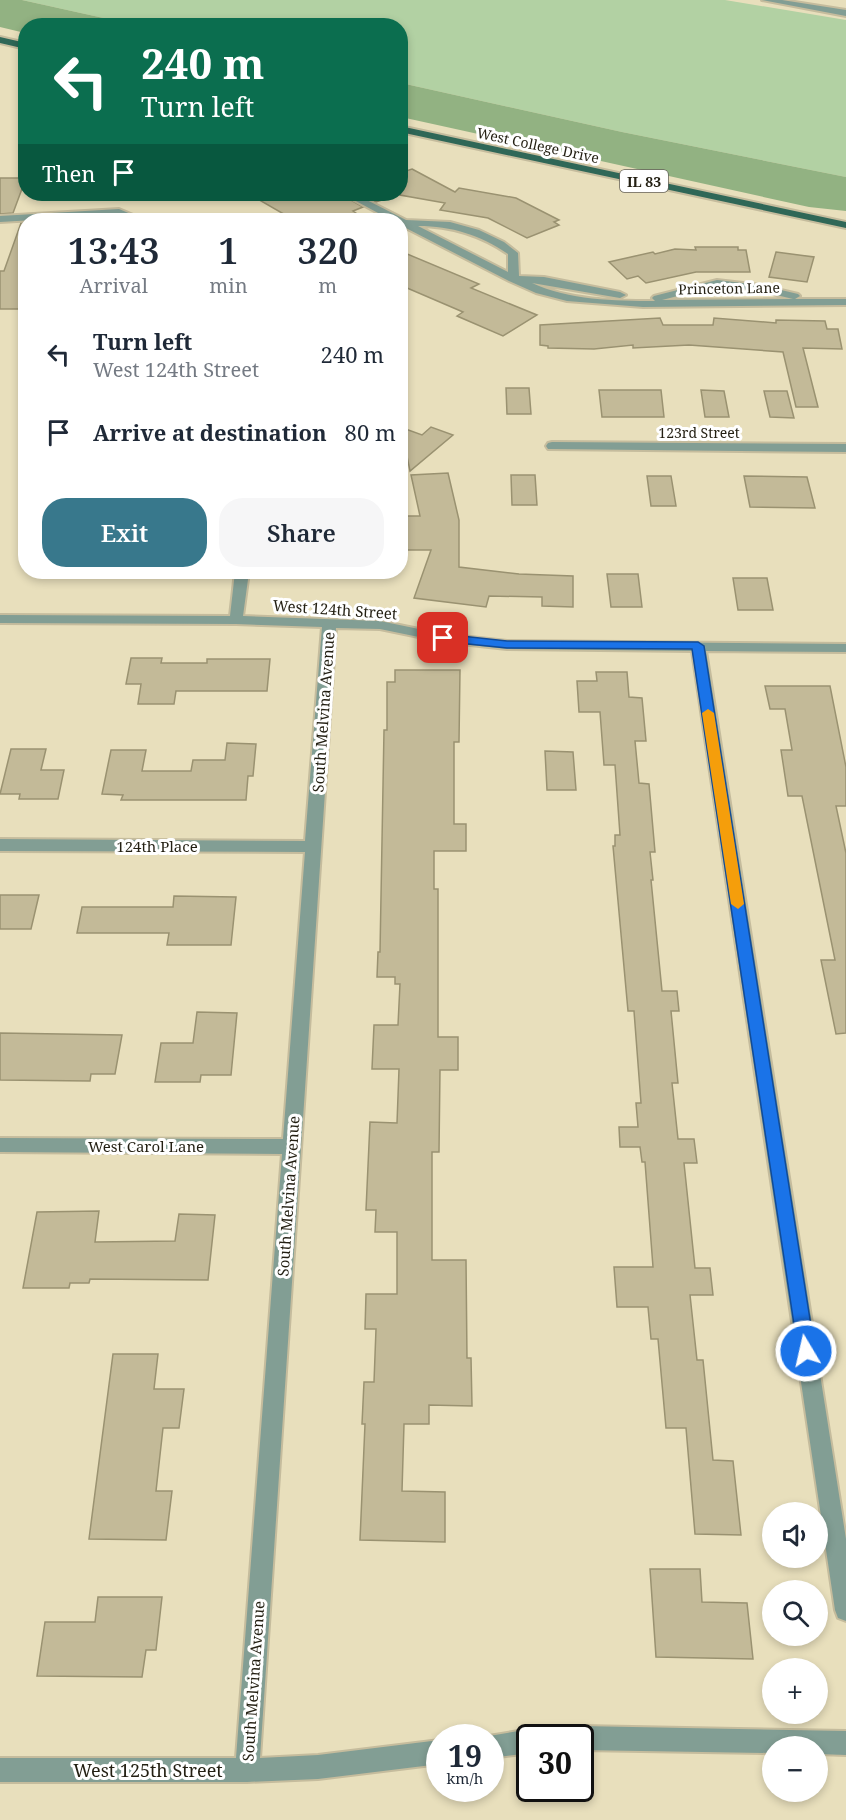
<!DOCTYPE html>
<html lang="en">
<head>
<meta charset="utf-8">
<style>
	:root { --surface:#fff; --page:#f6f6f7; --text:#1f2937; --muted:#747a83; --accent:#38788c }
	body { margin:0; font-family:"Noto Serif",serif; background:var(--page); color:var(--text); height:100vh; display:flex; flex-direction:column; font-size:22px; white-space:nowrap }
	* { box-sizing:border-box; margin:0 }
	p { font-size:20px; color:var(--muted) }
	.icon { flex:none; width:33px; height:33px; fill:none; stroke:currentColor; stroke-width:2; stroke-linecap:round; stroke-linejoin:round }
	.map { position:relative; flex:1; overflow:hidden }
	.sheet { position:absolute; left:18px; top:213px; width:390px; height:366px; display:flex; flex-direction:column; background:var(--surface); border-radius:24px; box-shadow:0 3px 9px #0003 }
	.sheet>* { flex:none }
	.banner { position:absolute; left:18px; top:18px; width:390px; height:183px; border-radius:24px; box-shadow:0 3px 9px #0003; background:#0b6e4f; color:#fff; overflow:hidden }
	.buttons { position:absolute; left:762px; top:1502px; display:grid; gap:12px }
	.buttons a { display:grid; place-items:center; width:66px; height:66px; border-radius:50%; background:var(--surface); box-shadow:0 3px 9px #0003; font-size:30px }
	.speed { position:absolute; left:426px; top:1724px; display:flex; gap:12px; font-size:30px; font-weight:700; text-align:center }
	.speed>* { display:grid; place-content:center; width:78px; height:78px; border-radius:50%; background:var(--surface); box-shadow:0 3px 9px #0003; line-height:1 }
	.speed small { font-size:15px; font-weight:400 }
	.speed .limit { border:3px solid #111; border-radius:9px; background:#fff; color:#111 }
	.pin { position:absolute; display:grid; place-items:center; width:51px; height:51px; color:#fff; margin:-26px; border-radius:12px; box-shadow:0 3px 9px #0006 }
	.me { position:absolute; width:66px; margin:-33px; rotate:351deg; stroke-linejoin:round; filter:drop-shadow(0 0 4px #0008) }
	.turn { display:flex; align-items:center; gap:21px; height:126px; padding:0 24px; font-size:27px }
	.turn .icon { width:78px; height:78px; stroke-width:2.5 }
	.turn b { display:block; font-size:42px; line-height:51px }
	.then { display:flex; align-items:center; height:57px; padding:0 24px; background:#0003; gap:12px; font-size:22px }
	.eta { display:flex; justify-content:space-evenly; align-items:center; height:102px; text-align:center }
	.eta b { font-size:36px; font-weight:600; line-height:42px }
	.action { display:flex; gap:12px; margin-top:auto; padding:12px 24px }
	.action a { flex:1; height:69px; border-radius:24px; background:var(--accent); color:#fff; font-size:24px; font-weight:600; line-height:69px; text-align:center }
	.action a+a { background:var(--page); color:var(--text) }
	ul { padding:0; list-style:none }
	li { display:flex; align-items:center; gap:18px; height:78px; padding:0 24px }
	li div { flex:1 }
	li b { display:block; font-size:22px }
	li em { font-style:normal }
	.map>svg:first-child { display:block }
	.green { fill:#b2d1a3 }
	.forest { fill:#92b282 }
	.building { fill:#c3ba98; stroke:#9a9271; stroke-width:1.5 }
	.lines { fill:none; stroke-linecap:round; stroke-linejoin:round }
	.minor-casing { stroke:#c5bc9d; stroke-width:4 }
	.primary-casing { stroke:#c5bc9d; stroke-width:4 }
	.minor { fill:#829e94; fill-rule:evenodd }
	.primary { fill:#2f6757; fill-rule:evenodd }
	.route { fill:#1a73e8; stroke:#114b97; stroke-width:1.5 }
	.slow { fill:#f59e0b }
	.labels { text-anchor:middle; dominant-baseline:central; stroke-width:6; stroke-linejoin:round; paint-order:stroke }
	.far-street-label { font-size:14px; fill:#231f12; stroke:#fff }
	.shield { fill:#fff; stroke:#656259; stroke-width:1.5 }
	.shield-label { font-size:14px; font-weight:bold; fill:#231f12 }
	.street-label { font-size:15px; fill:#231f12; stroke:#fff }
	.near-street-label { font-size:18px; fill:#231f12; stroke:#fff }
</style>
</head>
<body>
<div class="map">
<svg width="846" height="1820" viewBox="0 0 846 1820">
	<rect width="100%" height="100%" fill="#e8dfbc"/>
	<polygon class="green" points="22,0 725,0 846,20 846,177 622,132 401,83 400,26 135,25"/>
	<g class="forest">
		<polygon points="0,0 22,0 135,25 26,26 25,33 0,27"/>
		<polygon points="401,83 622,132 846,177 846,211 809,207 401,117"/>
	</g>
	<g class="building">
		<polygon points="412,169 455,192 459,188 516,198 559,220 554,222 559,225 527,238 488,218 440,210 445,203 400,195 400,173"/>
		<polygon points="0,178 26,178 13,213 0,214"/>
		<polygon points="249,194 341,194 363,207 353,211 366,220 294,220"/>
		<polygon points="359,194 393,194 394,196 376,202"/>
		<polygon points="21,223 26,223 26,309 0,309 0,271 4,271"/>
		<polygon points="695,247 738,247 738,250 746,250 750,272 696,272 646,283 638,276 627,279 609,262 653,252 655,254 675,249 696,250"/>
		<polygon points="400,251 479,284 471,288 537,315 503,336 457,316 463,312 400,285"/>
		<polygon points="776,252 814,257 807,282 769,277"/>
		<polygon points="660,318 663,325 713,325 714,318 776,323 776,320 825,321 827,329 838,329 842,349 803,348 818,407 796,407 783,352 689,345 633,348 633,345 594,349 548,348 548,346 540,345 540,325"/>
		<polygon points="506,388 529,388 531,414 507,414"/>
		<polygon points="599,390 661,390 664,417 602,417"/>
		<polygon points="701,390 724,391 729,417 705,417"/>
		<polygon points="764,391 787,391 794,418 770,417"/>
		<polygon points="400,427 422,435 431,427 453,435 410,471 407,456 400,454"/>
		<polygon points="448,473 459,520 459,567 519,574 573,576 573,607 542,606 542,597 489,596 486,607 414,598 431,550 405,550 407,516 420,516 411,475"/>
		<polygon points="511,475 535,475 537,505 512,505"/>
		<polygon points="647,476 671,476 676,506 651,506"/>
		<polygon points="744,476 807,477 815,508 750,507"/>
		<polygon points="607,574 638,574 642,607 611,607"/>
		<polygon points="733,578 767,578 773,610 738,610"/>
		<polygon points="131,658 162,658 161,663 207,663 207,659 270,659 267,691 176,691 174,704 138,704 141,684 126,684"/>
		<polygon points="395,670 460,670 459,742 454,742 454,824 466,824 466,851 434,851 434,889 438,889 438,1037 458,1037 458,1070 440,1070 439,1152 432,1152 432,1260 466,1260 467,1358 471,1358 472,1406 429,1405 429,1424 404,1424 402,1491 445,1492 445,1542 360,1540 365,1424 362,1424 364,1382 374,1382 376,1329 365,1329 366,1294 397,1294 397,1232 375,1232 376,1210 366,1210 370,1122 397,1123 399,1069 372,1069 374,1025 398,1025 400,984 395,984 395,977 377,977 378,952 380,952 384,730 387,730 387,682 395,682"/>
		<polygon points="596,672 627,672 629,697 642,698 646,741 635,741 639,783 649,784 655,852 650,852 653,880 651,880 662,991 677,991 679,1011 671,1011 678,1083 672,1083 678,1139 694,1139 697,1163 684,1163 695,1268 710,1268 713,1295 690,1295 697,1360 703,1360 713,1460 733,1461 741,1535 695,1534 686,1428 666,1428 658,1339 651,1339 648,1307 617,1307 614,1267 653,1267 645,1162 642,1162 640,1147 620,1147 619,1127 638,1127 636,1103 641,1103 634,1011 628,1011 613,846 615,846 615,835 620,835 615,765 604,765 600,712 579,712 577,681 597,681"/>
		<polygon points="765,686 830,686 846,767 846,806 836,806 846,853 846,1033 836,1034 821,960 835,960 802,796 788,796 781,750 792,750 785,709 770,709"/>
		<polygon points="227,743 256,744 253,776 248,776 246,800 121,800 123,795 102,794 111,750 146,750 142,771 191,771 193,760 225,760"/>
		<polygon points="11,749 46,749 41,770 64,770 58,799 19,799 20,794 0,794"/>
		<polygon points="545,751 573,752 576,790 547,790"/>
		<polygon points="0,895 39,895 31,929 0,929"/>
		<polygon points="174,896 236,897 231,945 167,945 169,933 77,933 82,907 173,907"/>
		<polygon points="197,1012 237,1013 231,1075 201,1075 200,1082 155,1082 161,1043 193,1043"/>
		<polygon points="0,1033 122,1035 115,1074 91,1074 90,1081 0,1080"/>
		<polygon points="99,1211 95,1242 175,1241 179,1214 215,1215 208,1280 90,1279 89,1283 70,1283 69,1288 23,1288 37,1212"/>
		<polygon points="113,1354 158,1354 154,1389 184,1389 179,1428 163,1428 156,1491 172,1491 166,1540 89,1539"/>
		<polygon points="650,1569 700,1569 702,1602 747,1603 753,1659 656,1657"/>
		<polygon points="98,1597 162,1597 156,1650 146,1650 142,1677 37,1676 45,1622 95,1622"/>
	</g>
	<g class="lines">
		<defs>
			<g id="minor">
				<polygon points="762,0 782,0 846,10 846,16"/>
				<path d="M343 194H355L406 220 450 222 479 230 504 242 518 253 519 276 544 277 620 292 626 295 620 298 532 283C569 300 614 301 655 301L652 298 654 296 717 280 760 285 798 294 800 296 795 299H846V305L643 307 567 301 536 293 509 281 400 225V220H391ZM418 226C452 226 480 235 508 254V272ZM717 286 760 291 793 299 662 300Z"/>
				<polygon points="119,209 145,220 132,220 118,215 0,222 0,216"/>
				<polygon points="552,442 846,444 846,452 548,449 546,446 548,443"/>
				<polygon points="235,572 249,572 243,616 380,621 443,634 507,641 846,644 846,652 706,651 846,1539 846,1621 838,1618 835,1610 692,651 507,649 443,642 380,629 336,628 260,1758 318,1755 440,1740 440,1764 318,1779 247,1782 0,1782 0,1758 236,1758 282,1154 0,1152 0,1138 283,1139 305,852 0,851 0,839 305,841 322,627 236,624 0,623 0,615 230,616"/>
				<polygon points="580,1726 846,1731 846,1755 818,1754 818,1746 772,1746 772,1753 580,1750 580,1737 569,1737 572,1730"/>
				<polygon points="530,1729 538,1733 540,1737 530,1737 530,1753 490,1758 490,1737 483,1737"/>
			</g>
			<g id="primary">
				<polygon points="0,37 26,43 26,49 0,43"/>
				<polygon points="400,126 846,222 846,228 400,132"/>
			</g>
		</defs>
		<use href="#minor" class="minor-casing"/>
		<use href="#primary" class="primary-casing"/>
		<use href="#minor" class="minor"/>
		<use href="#primary" class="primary"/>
	</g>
	<polygon class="route" points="443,634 507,641 698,642 704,646 815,1351 812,1357 806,1359 800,1357 798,1351 692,649 507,648 439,641 439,636"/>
	<polygon class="slow" points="708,709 714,713 744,904 738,909 731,904 702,713"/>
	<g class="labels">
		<g class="far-street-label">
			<text transform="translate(538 145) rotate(12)">West College Drive</text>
			<text transform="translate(729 288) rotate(-1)">Princeton Lane</text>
			<text x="699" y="432">123rd Street</text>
		</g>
		<rect class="shield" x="620" y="170" width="48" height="22" rx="4.5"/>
		<g class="shield-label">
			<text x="644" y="181">IL 83</text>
		</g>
		<g class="street-label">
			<text transform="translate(335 609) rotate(4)">West 124th Street</text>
			<text transform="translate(323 712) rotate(-86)">South Melvina Avenue</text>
			<text x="157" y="846">124th Place</text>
			<text x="146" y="1146">West Carol Lane</text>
			<text transform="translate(288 1196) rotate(-86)">South Melvina Avenue</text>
			<text transform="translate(253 1681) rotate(-86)">South Melvina Avenue</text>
		</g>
		<g class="near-street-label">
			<text x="148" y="1770">West 125th Street</text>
		</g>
	</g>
</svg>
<div class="buttons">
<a><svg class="icon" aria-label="sound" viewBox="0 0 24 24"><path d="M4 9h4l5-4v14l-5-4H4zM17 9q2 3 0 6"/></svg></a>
<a><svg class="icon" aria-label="search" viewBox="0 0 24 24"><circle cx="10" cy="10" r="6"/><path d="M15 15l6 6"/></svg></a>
<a>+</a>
<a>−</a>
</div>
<div class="speed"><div>19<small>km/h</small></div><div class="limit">30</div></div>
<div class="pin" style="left:443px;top:638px;background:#d93025"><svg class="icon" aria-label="arrive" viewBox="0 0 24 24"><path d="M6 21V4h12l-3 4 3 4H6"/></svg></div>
<svg class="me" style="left:806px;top:1351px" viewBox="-20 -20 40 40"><circle r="17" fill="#1a73e8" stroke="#fff" stroke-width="3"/><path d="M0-11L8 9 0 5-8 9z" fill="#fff"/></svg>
<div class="banner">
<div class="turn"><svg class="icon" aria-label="left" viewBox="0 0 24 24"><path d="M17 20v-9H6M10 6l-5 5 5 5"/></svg><div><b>240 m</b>Turn left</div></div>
<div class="then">Then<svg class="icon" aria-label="arrive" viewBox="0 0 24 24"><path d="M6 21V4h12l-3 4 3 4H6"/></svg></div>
</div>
<section class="sheet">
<div class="eta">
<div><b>13:43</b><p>Arrival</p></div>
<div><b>1</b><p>min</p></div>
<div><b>320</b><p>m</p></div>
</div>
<ul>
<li><svg class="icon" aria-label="left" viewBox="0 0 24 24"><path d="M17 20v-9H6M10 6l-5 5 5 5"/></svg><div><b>Turn left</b><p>West 124th Street</p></div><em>240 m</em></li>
<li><svg class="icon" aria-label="arrive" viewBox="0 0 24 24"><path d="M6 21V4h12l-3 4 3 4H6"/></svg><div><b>Arrive at destination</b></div><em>80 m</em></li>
</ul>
<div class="action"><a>Exit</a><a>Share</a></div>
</section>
</div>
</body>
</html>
